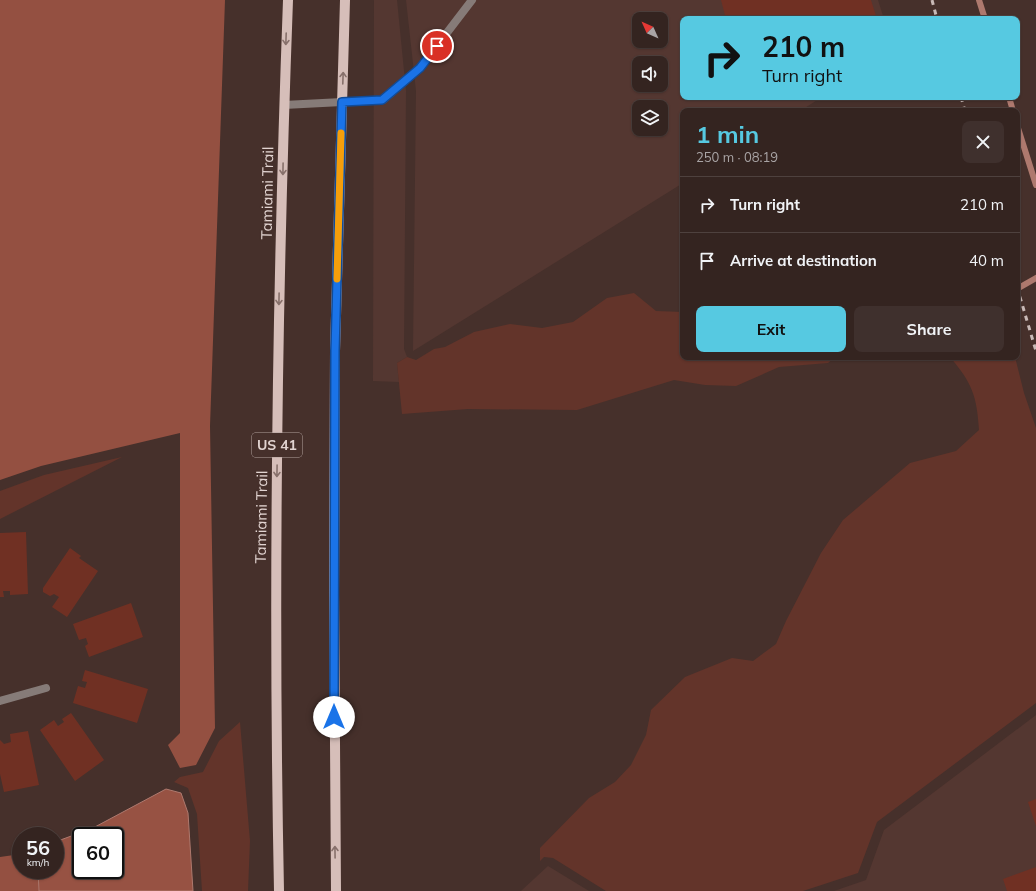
<!DOCTYPE html>
<html lang="en">
<head>
<meta charset="utf-8">
<style>
	:root { --surface:#342420; --page:#3f302d; --text:#f1f3f6; --muted:#a9a4a5; --line:#4e413e; --accent:#56c9e1 }
	body { margin:0; font-family:Mulish,sans-serif; background:var(--page); color:var(--text); height:100vh; display:flex; flex-direction:column; font-size:15px; white-space:nowrap }
	* { box-sizing:border-box; margin:0 }
	p { font-size:13px; color:var(--muted) }
	.icon { flex:none; width:22px; height:22px; fill:none; stroke:currentColor; stroke-width:2; stroke-linecap:round; stroke-linejoin:round }
	.map { position:relative; flex:1; overflow:hidden }
	.side { position:absolute; left:680px; top:108px; width:340px; height:252px; display:flex; flex-direction:column; background:var(--surface); border-radius:8px; box-shadow:0 1px 3px #0004,0 0 0 1px var(--line) }
	.side>* { flex:none }
	.top-card { position:absolute; left:680px; top:16px; width:340px; height:84px; border-radius:8px; box-shadow:0 1px 3px #0004,0 0 0 1px var(--line); background:#56c9e1; color:#111; overflow:hidden }
	.needle { width:26px; rotate:315deg }
	.tools { position:absolute; left:632px; top:12px; display:grid; gap:8px }
	.tools a { display:grid; place-items:center; width:36px; height:36px; border-radius:8px; background:var(--surface); box-shadow:0 1px 3px #0004,0 0 0 1px var(--line); font-size:20px }
	.speed { position:absolute; left:12px; top:827px; display:flex; gap:8px; font-size:20px; font-weight:700; text-align:center }
	.speed>* { display:grid; place-content:center; width:52px; height:52px; border-radius:50%; background:var(--surface); box-shadow:0 1px 3px #0004,0 0 0 1px var(--line); line-height:1 }
	.speed small { font-size:10px; font-weight:400 }
	.speed .limit { border:2px solid #111; border-radius:6px; background:#fff; color:#111 }
	.pin { position:absolute; display:grid; place-items:center; width:34px; height:34px; color:#fff; margin:-17px; border:2px solid #fff; border-radius:50%; box-shadow:0 1px 4px #0007 }
	.me { position:absolute; width:44px; margin:-22px; rotate:0deg; stroke-linejoin:round; filter:drop-shadow(0 0 3px #0008) }
	.turn { display:flex; align-items:center; gap:14px; height:84px; padding:0 16px; font-size:18px }
	.turn .icon { width:52px; height:52px; stroke-width:2.5 }
	.turn b { display:block; font-size:28px; line-height:34px }
	.round { display:grid; place-items:center; flex:none; width:42px; height:42px; border-radius:8px; background:var(--page) }
	.summary { display:flex; align-items:center; justify-content:space-between; height:68px; padding:0 16px }
	h1 { font-size:24px; font-weight:700; line-height:30px; color:var(--accent) }
	.cta { display:flex; gap:8px; margin-top:auto; padding:8px 16px }
	.cta a { flex:1; height:46px; border-radius:8px; background:var(--accent); color:#111; font-size:16px; font-weight:700; line-height:46px; text-align:center }
	.cta a+a { background:var(--page); color:var(--text) }
	ul { padding:0; list-style:none }
	li { display:flex; align-items:center; gap:12px; height:56px; padding:0 16px; border-top:1px solid var(--line) }
	li div { flex:1 }
	li b { display:block; font-size:15px }
	li em { font-style:normal }
	.map>svg:first-child { display:block }
	.built { fill:#543731; fill-rule:evenodd }
	.green { fill:#63342a }
	.forest { fill:#945041 }
	.water { fill:#975243; stroke:#ae796e; fill-rule:evenodd }
	.lines { fill:none; stroke-linecap:round; stroke-linejoin:round }
	.stream { stroke:#ae796e; stroke-width:6 }
	.building { fill:#703023 }
	.lane { stroke:#867b78; stroke-width:8 }
	.street { stroke:#867b78; stroke-width:8 }
	.primary { stroke:#d6beb9; stroke-width:10 }
	.rail { stroke:#c8b9b6; stroke-width:3; stroke-dasharray:5 5; stroke-linecap:butt }
	.oneway { stroke:#87706b }
	.route-casing { stroke:#114b97; stroke-width:10 }
	.route { stroke:#1a73e8; stroke-width:7 }
	.slow { stroke:#f59e0b; stroke-width:7 }
	.labels { text-anchor:middle; dominant-baseline:central; stroke-width:4; stroke-linejoin:round; paint-order:stroke }
	.shield { fill:#46302b; stroke:#b3a39f; stroke-width:1 }
	.shield-label { font-size:14px; font-weight:bold; fill:#e2d4d1 }
	.street-label { font-size:15px; fill:#e2d4d1; stroke:#46302b }
</style>
</head>
<body>
<div class="map">
<svg width="1036" height="891" viewBox="0 0 1036 891">
	<rect width="100%" height="100%" fill="#46302b"/>
	<g class="built">
		<polygon points="374,0 397,0 406,91 404,349 407,357 397,363 399,382 373,381"/>
		<path d="M406 0H878L884 19H683V97H822L800 111H683V183L413 351 416 91ZM639 19H661V41H639ZM639 63H661V85H639ZM639 107H661V129H639Z"/>
		<polygon points="1036,715 1036,891 834,891 866,880 884,830"/>
		<polygon points="548,866 589,891 521,891"/>
	</g>
	<g class="green">
		<polygon points="634,293 656,311 683,312 683,357 835,357 828,363 779,367 736,386 705,385 674,380 577,410 468,409 402,414 397,363 407,357 416,360 434,349 445,347 474,332 510,324 542,328 573,322 607,298"/>
		<path d="M950 357H1015L1024 393 1036 428V703L877 822 858 873 803 891H606L553 858 544 857 540 861V848L589 798 615 782 631 765 646 735 651 710 685 677 732 658 753 661 776 644 786 621 821 553 843 520 910 463 956 451 979 430C977 396 972 383 950 357Z"/>
		<polygon points="122,457 0,519 0,491 44,475"/>
		<polygon points="240,722 250,841 248,891 202,891 197,814 188,788 174,782 180,777 203,772 219,741"/>
	</g>
	<g class="forest">
		<polygon points="0,0 225,0 210,426 215,728 196,765 180,768 168,745 180,733 180,433 41,466 0,480"/>
		<polygon points="21,854 21,870 38,870 39,891 0,891 0,857"/>
	</g>
	<path class="water" d="M166 789 181 793 188 813 193 891H39L38 870H55V842L93 828ZM81 836H115V870H81Z"/>
	<g class="lines">
		<g class="stream">
			<polyline points="979,0 985,19"/>
			<polyline points="1009,97 1013,111"/>
			<polyline points="1017,125 1036,185"/>
			<polyline points="1017,289 1036,278"/>
		</g>
	</g>
	<g class="building">
		<polygon points="721,0 871,0 877,19 726,19"/>
		<polygon points="26,532 28,594 10,595 10,591 3,591 4,597 0,597 0,533"/>
		<polygon points="70,548 81,556 79,558 98,571 67,617 52,607 59,597 54,594 50,596 43,592 43,588"/>
		<polygon points="131,603 143,637 89,657 85,646 88,644 86,638 79,640 73,624"/>
		<polygon points="85,670 148,689 137,723 73,703 78,686 85,688 87,682 82,681"/>
		<polygon points="71,713 104,760 75,781 40,730 54,720 58,726 64,722 62,719"/>
		<polygon points="28,731 39,785 4,792 0,774 0,740 4,744 11,742 10,734"/>
		<polygon points="1036,799 1036,826 1028,802"/>
		<polygon points="1036,867 1036,891 1007,891 1003,879"/>
	</g>
	<g class="lines">
		<polyline class="lane" points="342,102 383,100 420,68 472,0"/>
		<g class="street">
			<polyline points="284,105 342,102"/>
			<polyline points="0,701 46,688"/>
		</g>
		<g class="primary">
			<path d="M279 891C273 594 277 297 288 0"/>
			<polyline points="336,891 334,593 335,351 345,0"/>
		</g>
		<g class="rail">
			<polyline points="932,0 937,19"/>
			<polyline points="961,97 965,111"/>
			<polyline points="1017,287 1036,351"/>
		</g>
	</g>
	<defs><path id="oneway-shaft" d="M-6 0H5M1.5-3L5.5 0L1.5 3" fill="none" stroke-width="1.6" stroke-linecap="round" stroke-linejoin="round"/></defs>
	<g class="oneway">
		<use href="#oneway-shaft" transform="translate(286 39) rotate(92)"/>
		<use href="#oneway-shaft" transform="translate(343 78) rotate(-88)"/>
		<use href="#oneway-shaft" transform="translate(283 169) rotate(91)"/>
		<use href="#oneway-shaft" transform="translate(279 299) rotate(91)"/>
		<use href="#oneway-shaft" transform="translate(277 471) rotate(91)"/>
		<use href="#oneway-shaft" transform="translate(335 852) rotate(-91)"/>
	</g>
	<g class="lines">
		<defs>
			<polyline id="route" points="334,717 335,351 342,102 382,100 420,68 437,46"/>
		</defs>
		<use href="#route" class="route-casing"/>
		<use href="#route" class="route"/>
		<polyline class="slow" points="337,279 341,133"/>
	</g>
	<g class="labels">
		<rect class="shield" x="252" y="433" width="50" height="24" rx="3"/>
		<g class="shield-label">
			<text x="277" y="445">US 41</text>
		</g>
		<g class="street-label">
			<text transform="translate(267 193) rotate(-89)">Tamiami Trail</text>
			<text transform="translate(261 517) rotate(-89)">Tamiami Trail</text>
		</g>
	</g>
</svg>
<div class="tools">
<a><svg class="needle" viewBox="-14 -14 28 28"><path d="M0-13l5 13h-10z" fill="#e53935"/><path d="M0 13l5-13h-10z" fill="#a9a4a5"/></svg></a>
<a><svg class="icon" aria-label="sound" viewBox="0 0 24 24"><path d="M4 9h4l5-4v14l-5-4H4zM17 9q2 3 0 6"/></svg></a>
<a><svg class="icon" aria-label="layers" viewBox="0 0 24 24"><path d="M12 4l9 5-9 5-9-5zM3 14l9 5 9-5"/></svg></a>
</div>
<div class="speed"><div>56<small>km/h</small></div><div class="limit">60</div></div>
<div class="pin" style="left:437px;top:46px;background:#d93025"><svg class="icon" aria-label="arrive" viewBox="0 0 24 24"><path d="M6 21V4h12l-3 4 3 4H6"/></svg></div>
<svg class="me" style="left:334px;top:717px" viewBox="-20 -20 40 40"><circle r="19" fill="#fff"/><path d="M0-13L10 11 0 6-10 11z" fill="#1a73e8"/></svg>
<div class="top-card">
<div class="turn"><svg class="icon" aria-label="right" viewBox="0 0 24 24"><path d="M7 20v-9h11M14 6l5 5-5 5"/></svg><div><b>210 m</b>Turn right</div></div>
</div>
<section class="side">
<div class="summary"><div><h1>1 min</h1><p>250 m · 08:19</p></div><a class="round"><svg class="icon" aria-label="close" viewBox="0 0 24 24"><path d="M6 6l12 12M18 6L6 18"/></svg></a></div>
<ul>
<li><svg class="icon" aria-label="right" viewBox="0 0 24 24"><path d="M7 20v-9h11M14 6l5 5-5 5"/></svg><div><b>Turn right</b></div><em>210 m</em></li>
<li><svg class="icon" aria-label="arrive" viewBox="0 0 24 24"><path d="M6 21V4h12l-3 4 3 4H6"/></svg><div><b>Arrive at destination</b></div><em>40 m</em></li>
</ul>
<div class="cta"><a>Exit</a><a>Share</a></div>
</section>
</div>
</body>
</html>
